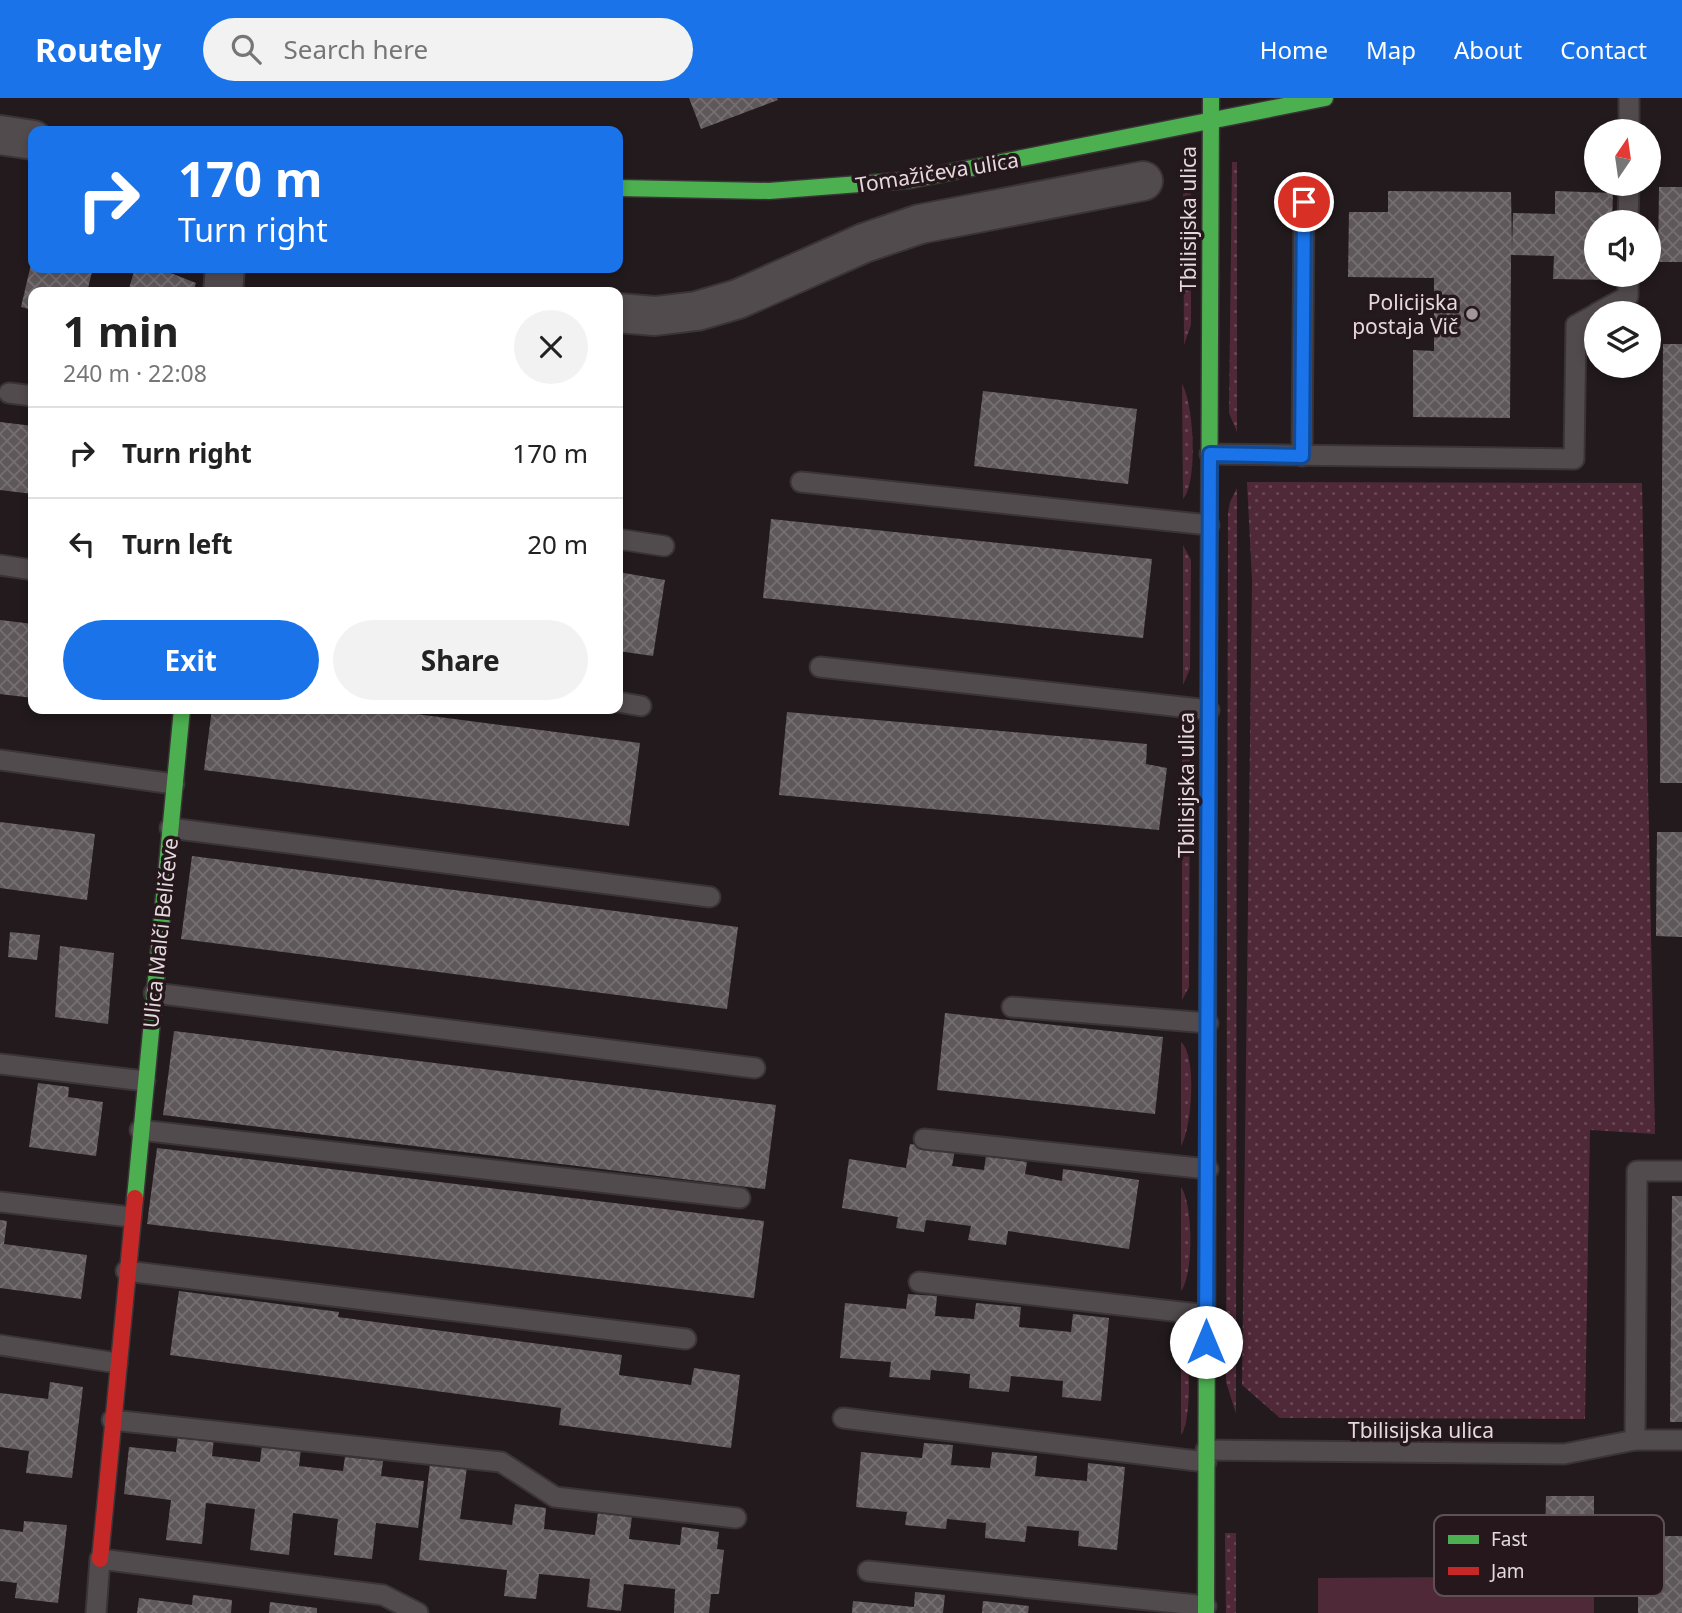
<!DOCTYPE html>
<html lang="en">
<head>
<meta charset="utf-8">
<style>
	:root { --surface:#fff; --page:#f2f2f2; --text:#222; --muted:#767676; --line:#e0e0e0; --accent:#1a73e8 }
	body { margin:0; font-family:"Noto Sans",sans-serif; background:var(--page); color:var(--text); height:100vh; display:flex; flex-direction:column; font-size:26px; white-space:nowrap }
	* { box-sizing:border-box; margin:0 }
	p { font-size:23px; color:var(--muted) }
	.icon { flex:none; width:38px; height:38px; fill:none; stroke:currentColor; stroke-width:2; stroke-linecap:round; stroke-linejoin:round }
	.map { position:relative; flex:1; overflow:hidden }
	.sheet { position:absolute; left:28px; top:189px; width:595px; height:427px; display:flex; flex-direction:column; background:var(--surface); border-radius:14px; box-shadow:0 4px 10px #0003 }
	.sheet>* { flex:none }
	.banner { position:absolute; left:28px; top:28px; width:595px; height:147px; border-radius:14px; box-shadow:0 4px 10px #0003; background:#1a73e8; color:#fff; overflow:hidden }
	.needle { width:46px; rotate:13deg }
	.buttons { position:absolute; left:1584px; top:21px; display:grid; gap:14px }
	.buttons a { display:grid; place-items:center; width:77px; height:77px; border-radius:50%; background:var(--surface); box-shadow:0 4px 10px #0003; font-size:35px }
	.pin { position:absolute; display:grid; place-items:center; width:60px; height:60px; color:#fff; margin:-30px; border:4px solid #fff; border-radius:50%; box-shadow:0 2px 7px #0007 }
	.me { position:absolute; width:77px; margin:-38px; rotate:0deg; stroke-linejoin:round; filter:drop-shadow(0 0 5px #0008) }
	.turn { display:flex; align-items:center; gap:24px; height:147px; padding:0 35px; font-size:32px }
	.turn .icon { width:91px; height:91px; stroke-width:2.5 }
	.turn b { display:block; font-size:49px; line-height:60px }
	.round { display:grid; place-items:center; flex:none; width:74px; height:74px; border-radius:37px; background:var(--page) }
	.summary { display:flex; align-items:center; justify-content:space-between; height:119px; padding:0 35px }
	h1 { font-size:42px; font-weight:700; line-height:52px }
	.cta { display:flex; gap:14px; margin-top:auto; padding:14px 35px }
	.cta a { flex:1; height:80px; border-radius:42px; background:var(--accent); color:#fff; font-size:28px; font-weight:700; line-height:80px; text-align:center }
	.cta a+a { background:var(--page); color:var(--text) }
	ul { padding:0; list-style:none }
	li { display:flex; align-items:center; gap:21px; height:91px; padding:0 35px; border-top:2px solid var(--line) }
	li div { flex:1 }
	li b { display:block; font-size:26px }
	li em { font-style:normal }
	header { display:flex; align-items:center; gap:42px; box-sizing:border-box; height:98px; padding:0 35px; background:var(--accent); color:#fff }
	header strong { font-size:33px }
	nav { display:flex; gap:38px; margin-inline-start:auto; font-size:24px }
	.search { width:490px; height:63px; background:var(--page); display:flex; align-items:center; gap:18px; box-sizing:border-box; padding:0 24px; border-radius:38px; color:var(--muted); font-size:26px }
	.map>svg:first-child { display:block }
	.grass { fill:url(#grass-dots) }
	.pitch { fill:#502939 }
	.building { fill:url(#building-cross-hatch) }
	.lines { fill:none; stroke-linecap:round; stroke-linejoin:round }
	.lane-casing { stroke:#3a3436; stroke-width:23 }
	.street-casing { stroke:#3a3436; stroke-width:42 }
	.fast-casing { stroke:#3a3436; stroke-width:19 }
	.jam-casing { stroke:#3a3436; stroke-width:19 }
	.lane { stroke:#524b4e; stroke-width:19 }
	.street { stroke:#524b4e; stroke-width:38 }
	.fast { stroke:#4caf50; stroke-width:16 }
	.jam { stroke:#c62828; stroke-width:16 }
	.route-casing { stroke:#114b97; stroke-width:18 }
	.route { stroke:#1a73e8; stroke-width:12 }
	.poi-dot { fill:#a0969a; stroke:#25171c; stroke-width:2.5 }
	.labels { text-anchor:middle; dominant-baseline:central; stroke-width:7; stroke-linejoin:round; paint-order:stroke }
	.street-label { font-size:21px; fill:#e4d9dd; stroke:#25171c }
	.poi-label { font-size:21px; fill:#e4d9dd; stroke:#25171c; text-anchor:end }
	.key { fill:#25171c; stroke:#5e5156; stroke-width:2 }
	.key-label { font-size:19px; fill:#e4d9dd }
</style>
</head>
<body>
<header>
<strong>Routely</strong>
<div class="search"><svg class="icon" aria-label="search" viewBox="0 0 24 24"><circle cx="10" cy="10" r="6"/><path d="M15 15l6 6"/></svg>Search here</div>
<nav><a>Home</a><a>Map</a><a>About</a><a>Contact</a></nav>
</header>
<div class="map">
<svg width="1682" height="1515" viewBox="0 0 1682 1515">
	<defs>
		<pattern id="grass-dots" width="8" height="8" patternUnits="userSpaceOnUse" patternTransform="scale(1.75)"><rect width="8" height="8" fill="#502939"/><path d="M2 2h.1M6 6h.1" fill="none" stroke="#694755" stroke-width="1.8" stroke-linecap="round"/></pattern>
		<pattern id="building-cross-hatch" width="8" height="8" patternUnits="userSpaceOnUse" patternTransform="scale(1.75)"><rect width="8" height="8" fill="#5f585a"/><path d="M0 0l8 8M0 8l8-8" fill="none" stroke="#766f71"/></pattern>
	</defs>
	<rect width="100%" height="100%" fill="#221a1d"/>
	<g class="grass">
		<polygon points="1232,64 1237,64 1237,334 1229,315"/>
		<polygon points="1183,72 1188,72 1191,83 1191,227 1184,247"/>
		<path d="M1182 286C1194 306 1198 384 1183 401Z"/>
		<polygon points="1247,384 1642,385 1655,1036 1590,1032 1585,1321 1280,1320 1242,1287 1252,482"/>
		<polygon points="1237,390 1236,1316 1226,1284 1228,415 1230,404"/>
		<polygon points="1183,447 1191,462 1190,571 1183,587"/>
		<polygon points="1182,630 1190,650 1189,889 1182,902"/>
		<path d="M1181 944C1197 957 1192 1030 1181 1048Z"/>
		<path d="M1181 1089C1193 1106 1194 1176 1181 1193Z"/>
		<path d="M1181 1236C1191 1251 1192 1323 1181 1337Z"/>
		<polygon points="1225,1435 1236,1435 1236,1515 1226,1515"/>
	</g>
	<polygon class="pitch" points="1594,1478 1594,1515 1318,1515 1318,1480"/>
	<g class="building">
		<polygon points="689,0 777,0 778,2 701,31"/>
		<polygon points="1659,89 1682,89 1682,164 1658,164"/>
		<polygon points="1388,93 1511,94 1512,150 1513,115 1555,116 1555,93 1613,95 1612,124 1596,124 1596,177 1611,177 1611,182 1553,181 1554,158 1511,157 1510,320 1413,319 1413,252 1434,253 1434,180 1348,179 1349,114 1388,114"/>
		<polygon points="32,162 33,170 93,170 87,194 33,194 33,212 21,209"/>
		<polygon points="135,170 158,170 196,185 193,194 128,194"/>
		<polygon points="1663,246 1682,246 1682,685 1660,685"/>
		<polygon points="983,293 1137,311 1128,386 974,368"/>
		<polygon points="0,324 33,328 33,396 0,392"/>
		<polygon points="771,421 1152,461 1143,540 763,500"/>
		<polygon points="618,474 665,482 653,558 618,553"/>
		<polygon points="0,522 33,526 33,600 0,596"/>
		<polygon points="212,611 378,611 640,645 629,728 204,672"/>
		<polygon points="787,614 1147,646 1146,666 1167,670 1159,732 779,697"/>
		<polygon points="0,724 95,736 87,802 0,790"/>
		<polygon points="1657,734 1682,734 1682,839 1656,838"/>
		<polygon points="192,758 738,829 727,911 181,841"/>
		<polygon points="10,834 40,837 37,862 8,859"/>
		<polygon points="60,848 114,855 108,926 55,919"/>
		<polygon points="945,915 1163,939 1155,1016 937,992"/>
		<polygon points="174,933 776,1007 765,1091 163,1017"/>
		<polygon points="38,985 69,989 68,999 103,1004 96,1058 29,1049"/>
		<polygon points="910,1046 955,1052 952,1068 984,1072 986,1058 1027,1064 1025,1076 1062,1083 1063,1071 1139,1082 1129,1151 1008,1133 1006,1147 968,1142 971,1128 926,1122 924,1134 896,1130 898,1119 842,1110 849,1061 906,1070"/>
		<polygon points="157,1050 764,1123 754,1200 147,1126"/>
		<polygon points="1672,1098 1682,1098 1682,1324 1670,1324"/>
		<polygon points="0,1122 7,1123 4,1146 87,1157 81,1201 0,1190"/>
		<polygon points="179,1193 339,1214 338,1219 622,1257 619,1277 691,1287 694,1270 740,1277 731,1350 559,1327 561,1310 170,1257"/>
		<polygon points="908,1196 937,1198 935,1218 974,1221 976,1205 1021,1209 1019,1229 1071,1234 1073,1216 1109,1220 1101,1303 1062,1299 1063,1283 1011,1278 1009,1294 969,1290 970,1276 931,1272 930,1282 889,1279 891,1264 840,1260 845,1205 906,1211"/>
		<polygon points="50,1284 83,1289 72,1380 26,1375 29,1353 0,1349 0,1295 48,1301"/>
		<polygon points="178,1336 214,1340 212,1358 260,1364 262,1347 301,1351 299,1368 343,1373 345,1359 383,1363 381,1378 424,1383 418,1430 376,1425 372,1461 334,1457 338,1421 293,1415 289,1457 250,1452 255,1411 206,1405 202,1446 166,1442 171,1402 124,1396 129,1349 176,1354"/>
		<polygon points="924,1345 953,1347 951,1367 990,1370 992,1354 1037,1358 1035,1378 1087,1383 1088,1365 1125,1369 1117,1452 1078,1448 1079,1433 1027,1428 1025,1444 985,1440 986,1425 947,1421 946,1431 905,1427 907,1414 856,1409 861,1354 922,1360"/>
		<polygon points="430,1365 467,1369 460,1421 512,1427 515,1406 546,1410 544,1431 595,1437 598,1414 632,1418 629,1441 680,1447 682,1429 719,1434 717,1451 724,1452 719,1496 711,1496 709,1515 674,1515 675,1491 624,1486 621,1513 587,1509 590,1481 539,1476 536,1501 504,1498 507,1472 419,1462"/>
		<polygon points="1546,1398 1594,1398 1594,1473 1552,1473 1552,1446 1545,1446"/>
		<polygon points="24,1423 67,1427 58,1505 15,1500 17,1485 0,1483 0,1431 23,1434"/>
		<rect x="1638" y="1438" width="44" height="77"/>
		<polygon points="915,1494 945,1497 943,1515 852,1515 853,1503 914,1509"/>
		<polygon points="193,1497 232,1502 231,1515 137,1515 139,1500 192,1507"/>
		<polygon points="983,1503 1029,1508 1028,1515 982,1515"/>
		<polygon points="270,1504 317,1510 317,1515 269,1515"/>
	</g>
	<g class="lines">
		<defs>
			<g id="lane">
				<polyline points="1629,33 1629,0"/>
				<polyline points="1628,124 1629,86"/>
				<polyline points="1597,215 1628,198 1628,177"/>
				<polyline points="9,295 33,298"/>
				<polyline points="1210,356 1574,361 1576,227 1596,216"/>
				<polyline points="1302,358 1304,104"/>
				<polyline points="801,384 1209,427"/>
				<polyline points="618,441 664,448"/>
				<polyline points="0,467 33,472"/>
				<polyline points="820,569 1209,612"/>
				<polyline points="618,604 641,608"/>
				<polyline points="0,662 174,686"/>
				<polyline points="170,730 710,799"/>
				<polyline points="154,895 755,970"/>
				<polyline points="1012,909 1208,925"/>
				<polyline points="0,966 145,983"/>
				<polyline points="140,1032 740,1100"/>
				<polyline points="924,1041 1208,1071"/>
				<polyline points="0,1104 131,1119"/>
				<polyline points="126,1173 686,1241"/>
				<polyline points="919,1184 1207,1217"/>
				<polyline points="0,1247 117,1265"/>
				<polyline points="843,1320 1206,1364"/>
				<polyline points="112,1322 501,1364 555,1399 736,1420"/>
				<polyline points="1635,1342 1637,1073 1682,1073"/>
				<polyline points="1206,1352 1564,1356 1635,1342 1682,1342"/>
				<polyline points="868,1473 1206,1508"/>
				<polyline points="96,1515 100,1461 383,1497 418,1515"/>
			</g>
			<g id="street">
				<polyline points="0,37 33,42"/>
				<polyline points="223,194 225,170"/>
				<polyline points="618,215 655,218 697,213 738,201 864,145 920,126 1143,83"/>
			</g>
			<g id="fast">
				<polyline points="618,90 769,93 911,82 1325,0"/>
				<polyline points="1209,481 1211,0"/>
				<polyline points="135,1100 182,611"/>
				<polyline points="1206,1515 1208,815"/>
			</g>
			<g id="jam">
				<polyline points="1208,815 1209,481"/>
				<polyline points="100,1461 135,1100"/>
			</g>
		</defs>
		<use href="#lane" class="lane-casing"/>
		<use href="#street" class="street-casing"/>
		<use href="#fast" class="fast-casing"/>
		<use href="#jam" class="jam-casing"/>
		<use href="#lane" class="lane"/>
		<use href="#street" class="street"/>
		<use href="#fast" class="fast"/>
		<use href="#jam" class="jam"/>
	</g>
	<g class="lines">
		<defs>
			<polyline id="route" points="1206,1244 1210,356 1302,358 1304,104"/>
		</defs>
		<use href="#route" class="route-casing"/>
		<use href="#route" class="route"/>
	</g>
	<circle class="poi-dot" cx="1472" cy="216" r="7"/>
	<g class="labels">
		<g class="street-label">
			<text transform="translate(937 74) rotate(-9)">Tomažičeva ulica</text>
			<text transform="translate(1188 121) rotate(-90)">Tbilisijska ulica</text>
			<text transform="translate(1186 687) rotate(-90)">Tbilisijska ulica</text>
			<text transform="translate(160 835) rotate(-84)">Ulica Malči Beličeve</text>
			<text x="1421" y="1332">Tbilisijska ulica</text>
		</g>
		<g class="poi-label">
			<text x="1458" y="204">Policijska<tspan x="1458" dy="24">postaja Vič</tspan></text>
		</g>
	</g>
	<rect x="1434" y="1417" width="230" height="81" rx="10" class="key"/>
	<rect x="1448" y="1437" width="31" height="9" fill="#4caf50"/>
	<rect x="1448" y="1469" width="31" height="8" fill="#c62828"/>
	<g class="key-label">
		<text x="1491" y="1448">Fast</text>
		<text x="1491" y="1480">Jam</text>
	</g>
</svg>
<div class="buttons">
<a><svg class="needle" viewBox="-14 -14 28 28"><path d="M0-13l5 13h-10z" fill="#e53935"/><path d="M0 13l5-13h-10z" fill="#767676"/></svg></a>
<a><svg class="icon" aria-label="sound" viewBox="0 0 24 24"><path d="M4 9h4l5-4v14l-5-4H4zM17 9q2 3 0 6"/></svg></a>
<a><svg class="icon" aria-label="layers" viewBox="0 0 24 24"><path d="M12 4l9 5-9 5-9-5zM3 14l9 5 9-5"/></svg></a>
</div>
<div class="pin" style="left:1304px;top:104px;background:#d93025"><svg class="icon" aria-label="arrive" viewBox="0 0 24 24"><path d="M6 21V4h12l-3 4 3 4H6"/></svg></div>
<svg class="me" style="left:1206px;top:1244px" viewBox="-20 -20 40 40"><circle r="19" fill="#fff"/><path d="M0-13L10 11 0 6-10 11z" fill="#1a73e8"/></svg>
<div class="banner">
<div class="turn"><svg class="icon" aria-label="right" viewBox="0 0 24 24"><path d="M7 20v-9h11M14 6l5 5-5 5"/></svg><div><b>170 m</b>Turn right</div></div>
</div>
<section class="sheet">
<div class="summary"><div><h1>1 min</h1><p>240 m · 22:08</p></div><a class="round"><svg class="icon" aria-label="close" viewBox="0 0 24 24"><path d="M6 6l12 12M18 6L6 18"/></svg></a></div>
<ul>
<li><svg class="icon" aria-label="right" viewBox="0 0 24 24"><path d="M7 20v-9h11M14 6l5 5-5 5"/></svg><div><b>Turn right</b></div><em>170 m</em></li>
<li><svg class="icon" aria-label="left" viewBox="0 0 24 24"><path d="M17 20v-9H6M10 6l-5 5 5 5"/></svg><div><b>Turn left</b></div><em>20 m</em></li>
</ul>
<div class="cta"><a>Exit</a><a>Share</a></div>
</section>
</div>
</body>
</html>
